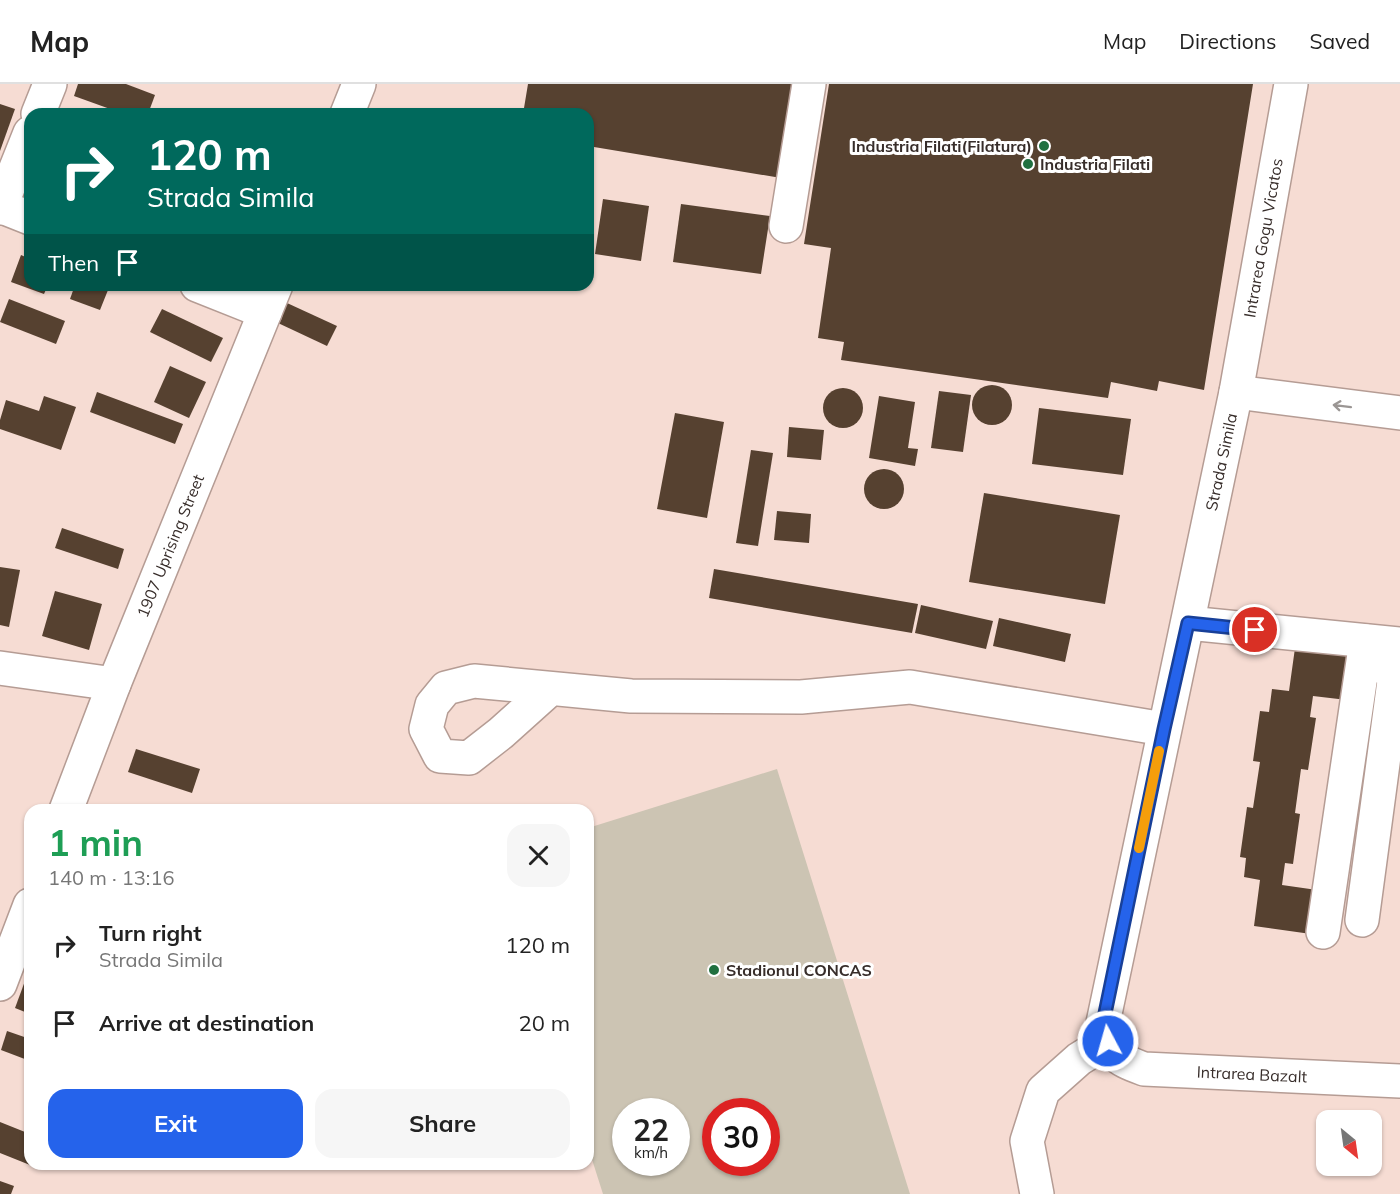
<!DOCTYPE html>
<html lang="en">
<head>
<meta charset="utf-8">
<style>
	:root { --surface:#fff; --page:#f6f6f6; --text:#222; --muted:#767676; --line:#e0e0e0; --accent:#2563eb }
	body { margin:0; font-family:Mulish,sans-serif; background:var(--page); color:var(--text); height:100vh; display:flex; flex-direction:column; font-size:22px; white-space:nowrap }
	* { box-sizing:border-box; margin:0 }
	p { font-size:20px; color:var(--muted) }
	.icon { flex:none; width:33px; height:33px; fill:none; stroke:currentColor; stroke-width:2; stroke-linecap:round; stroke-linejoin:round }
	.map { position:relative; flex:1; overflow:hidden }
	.drawer { position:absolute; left:24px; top:720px; width:570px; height:366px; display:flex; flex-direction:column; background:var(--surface); border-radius:18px; box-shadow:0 2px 4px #0004 }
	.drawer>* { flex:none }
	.guide { position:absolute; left:24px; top:24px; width:570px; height:183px; border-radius:18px; box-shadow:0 2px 4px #0004; background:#00695c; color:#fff; overflow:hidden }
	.needle { width:39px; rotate:151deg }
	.controls { position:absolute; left:1316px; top:1026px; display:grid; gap:12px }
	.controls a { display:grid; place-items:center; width:66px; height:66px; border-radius:12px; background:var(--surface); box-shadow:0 2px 4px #0004; font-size:30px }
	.speed { position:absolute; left:612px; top:1014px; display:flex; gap:12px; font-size:30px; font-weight:700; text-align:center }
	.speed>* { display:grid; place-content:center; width:78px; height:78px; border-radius:50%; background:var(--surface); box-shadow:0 2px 4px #0004; line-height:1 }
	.speed small { font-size:15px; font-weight:400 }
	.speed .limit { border:9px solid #d22; background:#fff; color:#111 }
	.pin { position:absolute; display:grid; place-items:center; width:51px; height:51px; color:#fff; margin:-26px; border:3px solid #fff; border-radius:50%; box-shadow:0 2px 6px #0007 }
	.me { position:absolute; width:66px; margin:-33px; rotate:354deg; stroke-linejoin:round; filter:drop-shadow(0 0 4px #0008) }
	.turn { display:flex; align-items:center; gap:21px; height:126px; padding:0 24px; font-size:27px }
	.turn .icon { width:78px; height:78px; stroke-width:2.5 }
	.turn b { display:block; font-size:42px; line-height:51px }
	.then { display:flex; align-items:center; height:57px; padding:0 24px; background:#0003; gap:12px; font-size:22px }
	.round { display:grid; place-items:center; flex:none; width:63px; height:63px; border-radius:18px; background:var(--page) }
	.overview { display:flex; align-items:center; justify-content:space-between; height:102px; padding:0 24px }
	h1 { font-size:36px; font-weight:700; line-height:45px; color:#1e9e55 }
	.primary-button { display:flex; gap:12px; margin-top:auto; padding:12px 24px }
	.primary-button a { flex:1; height:69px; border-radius:18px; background:var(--accent); color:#fff; font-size:24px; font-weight:700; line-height:69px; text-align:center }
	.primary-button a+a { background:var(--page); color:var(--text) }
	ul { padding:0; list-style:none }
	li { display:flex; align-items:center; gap:18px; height:78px; padding:0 24px }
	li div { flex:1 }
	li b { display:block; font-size:22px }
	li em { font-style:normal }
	header { display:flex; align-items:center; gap:36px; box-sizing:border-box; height:84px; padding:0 30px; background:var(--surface); border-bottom:2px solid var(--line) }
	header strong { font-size:28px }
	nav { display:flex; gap:33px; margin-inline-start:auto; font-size:21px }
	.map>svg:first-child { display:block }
	.green { fill:#ccc4b3; fill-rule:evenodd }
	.building { fill:#564130 }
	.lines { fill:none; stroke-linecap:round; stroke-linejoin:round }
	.minor-casing { stroke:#b59c94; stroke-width:36 }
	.minor { stroke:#fff; stroke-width:33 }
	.oneway { stroke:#9b9694 }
	.route-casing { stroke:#184099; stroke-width:15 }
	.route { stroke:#2563eb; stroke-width:10 }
	.slow { stroke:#f59e0b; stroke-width:10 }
	.poi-dot { fill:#207040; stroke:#fff; stroke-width:2 }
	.labels { text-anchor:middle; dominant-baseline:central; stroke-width:6; stroke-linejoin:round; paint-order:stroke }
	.poi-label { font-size:16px; font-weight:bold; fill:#372d2a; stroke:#fff; text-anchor:start }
	.street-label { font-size:16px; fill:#372d2a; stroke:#fff }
</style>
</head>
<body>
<header>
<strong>Map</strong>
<nav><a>Map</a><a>Directions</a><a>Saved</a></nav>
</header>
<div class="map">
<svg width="1400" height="1110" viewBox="0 0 1400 1110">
	<rect width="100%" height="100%" fill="#f6dcd3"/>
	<path class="green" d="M777 685 910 1110H603L588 1063V744ZM626 1028H676V1078H626ZM716 1028H766V1078H716Z"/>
	<g class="building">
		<polygon points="78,0 126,0 155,11 148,30 124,30 74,12"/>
		<polygon points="528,0 796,0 781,94 588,62 588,30 523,30"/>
		<polygon points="829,0 1253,0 1204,306 1159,297 1157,307 1111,298 1108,314 841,276 844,258 818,254 831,164 804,160"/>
		<polygon points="0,20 15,25 0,67"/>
		<polygon points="603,115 649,122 641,177 595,170"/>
		<polygon points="681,120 770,132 761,190 673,178"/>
		<polygon points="21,171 30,175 30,201 48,201 44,210 11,198"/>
		<polygon points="75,201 110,201 100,226 70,215"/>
		<polygon points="9,215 65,237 56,260 0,238"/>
		<polygon points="287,219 337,242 327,262 278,239"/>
		<polygon points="162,225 223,254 211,278 150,248"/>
		<polygon points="170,282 206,298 189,334 154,318"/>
		<circle cx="992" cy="321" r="20"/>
		<circle cx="843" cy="324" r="20"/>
		<polygon points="939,307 971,311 963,368 931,364"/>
		<polygon points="97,308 183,340 175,360 90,328"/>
		<polygon points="44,312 76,323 61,366 0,345 0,336 6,316 39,327"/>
		<polygon points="879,312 915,318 908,364 918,365 915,382 869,374"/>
		<polygon points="1039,324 1131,335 1123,391 1032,380"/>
		<polygon points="675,329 724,338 707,434 657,425"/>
		<polygon points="789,343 824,346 821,376 787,373"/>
		<polygon points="751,366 773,369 758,462 736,459"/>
		<circle cx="884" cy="405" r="20"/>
		<polygon points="984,409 1120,431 1105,520 969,498"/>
		<polygon points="777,427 811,430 809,459 774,456"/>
		<polygon points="62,444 124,465 118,485 55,464"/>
		<polygon points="0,483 20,486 9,543 0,541"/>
		<polygon points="714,485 918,520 912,549 709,514"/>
		<polygon points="55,507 102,520 89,566 42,552"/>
		<polygon points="921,521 993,537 986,565 915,549"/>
		<polygon points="999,534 1071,550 1065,578 993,562"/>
		<polygon points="1295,564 1353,572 1347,616 1313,612 1310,633 1316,634 1308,686 1301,685 1295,729 1300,730 1293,780 1285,779 1282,801 1317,806 1311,850 1254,842 1260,796 1244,793 1246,774 1240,773 1247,723 1253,724 1260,678 1253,677 1260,627 1269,628 1272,605 1289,607"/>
		<polygon points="136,665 200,685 192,709 128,688"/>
		<polygon points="152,720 167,726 150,726"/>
		<polygon points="25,897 30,899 30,930 15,924"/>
		<polygon points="7,947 30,955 30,977 1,966"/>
		<polygon points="0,1038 30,1050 30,1081 0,1069"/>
		<polygon points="0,1097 14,1102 11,1110 0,1110"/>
	</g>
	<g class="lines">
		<defs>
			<g id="minor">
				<path id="s1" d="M1291 0 1236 308 1103 939C1112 971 1112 973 1144 985L1400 997"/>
				<polyline points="38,30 50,0"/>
				<polyline points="347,30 359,0"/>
				<polyline points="0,122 30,134"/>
				<polyline points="0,124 30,49"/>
				<polyline points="786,142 809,0"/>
				<polyline points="197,201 265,228"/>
				<polyline points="1236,308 1400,329"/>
				<polyline points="1188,539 1400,560"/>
				<polyline points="0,584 114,600"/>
				<polyline points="550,605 501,649 469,674 440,672 426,645 432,621 446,604 474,597 631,612 801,613 910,603 1164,645"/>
				<path id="s2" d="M66 726 114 600 276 201"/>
				<polyline points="1362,836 1395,590 1364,572"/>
				<polyline points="1323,848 1366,557"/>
				<polyline points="0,900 30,821"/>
				<polyline points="1037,1110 1027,1057 1043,1007 1079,975 1108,957"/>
			</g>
		</defs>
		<use href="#minor" class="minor-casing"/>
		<use href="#minor" class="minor"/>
	</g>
	<defs><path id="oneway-shaft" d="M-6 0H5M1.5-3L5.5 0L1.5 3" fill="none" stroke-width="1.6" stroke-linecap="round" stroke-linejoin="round" transform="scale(1.5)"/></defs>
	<use class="oneway" href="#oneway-shaft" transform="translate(1342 322) rotate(-173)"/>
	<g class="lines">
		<defs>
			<polyline id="route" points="1108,957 1103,939 1164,645 1188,539 1255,546"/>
		</defs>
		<use href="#route" class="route-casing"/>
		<use href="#route" class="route"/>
		<polyline class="slow" points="1139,764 1159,667"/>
	</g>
	<g class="poi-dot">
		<circle cx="1044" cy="62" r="6"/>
		<circle cx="1028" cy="80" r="6"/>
		<circle cx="714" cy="886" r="6"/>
	</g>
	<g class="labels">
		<g class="poi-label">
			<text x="1032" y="62" text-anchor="end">Industria Filati(Filatura)</text>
			<text x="1040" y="80">Industria Filati</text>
			<text x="726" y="886">Stadionul CONCAS</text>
		</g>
		<g class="street-label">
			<text transform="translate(1263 154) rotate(-80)">Intrarea Gogu Vicatos</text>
			<text transform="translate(1221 378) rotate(-78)">Strada Simila</text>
			<text stroke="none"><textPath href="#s2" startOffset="284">1907 Uprising Street</textPath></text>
			<text stroke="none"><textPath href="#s1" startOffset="1132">Intrarea Bazalt</textPath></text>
		</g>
	</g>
</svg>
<div class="controls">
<a><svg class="needle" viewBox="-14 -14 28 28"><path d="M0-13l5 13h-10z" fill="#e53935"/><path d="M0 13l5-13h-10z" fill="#767676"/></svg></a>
</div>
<div class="speed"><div>22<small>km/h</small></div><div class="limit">30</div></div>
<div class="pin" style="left:1255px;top:546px;background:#d93025"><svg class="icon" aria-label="arrive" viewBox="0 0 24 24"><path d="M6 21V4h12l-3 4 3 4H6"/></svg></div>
<svg class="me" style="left:1108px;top:957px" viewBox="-20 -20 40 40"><circle r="17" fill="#2563eb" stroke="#fff" stroke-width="3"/><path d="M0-11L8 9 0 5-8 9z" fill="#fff"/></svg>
<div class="guide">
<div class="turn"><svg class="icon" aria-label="right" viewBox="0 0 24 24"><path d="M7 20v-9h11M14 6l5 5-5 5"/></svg><div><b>120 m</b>Strada Simila</div></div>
<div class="then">Then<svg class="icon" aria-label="arrive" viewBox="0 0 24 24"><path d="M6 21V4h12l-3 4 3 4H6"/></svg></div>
</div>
<section class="drawer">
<div class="overview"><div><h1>1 min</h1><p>140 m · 13:16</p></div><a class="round"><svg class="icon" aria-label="close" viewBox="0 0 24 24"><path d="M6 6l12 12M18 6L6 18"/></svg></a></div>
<ul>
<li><svg class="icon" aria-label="right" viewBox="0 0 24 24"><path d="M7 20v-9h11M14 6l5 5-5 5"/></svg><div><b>Turn right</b><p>Strada Simila</p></div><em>120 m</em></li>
<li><svg class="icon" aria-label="arrive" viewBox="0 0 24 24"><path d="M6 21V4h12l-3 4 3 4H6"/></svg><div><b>Arrive at destination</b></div><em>20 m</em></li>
</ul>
<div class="primary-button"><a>Exit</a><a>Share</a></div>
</section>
</div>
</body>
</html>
